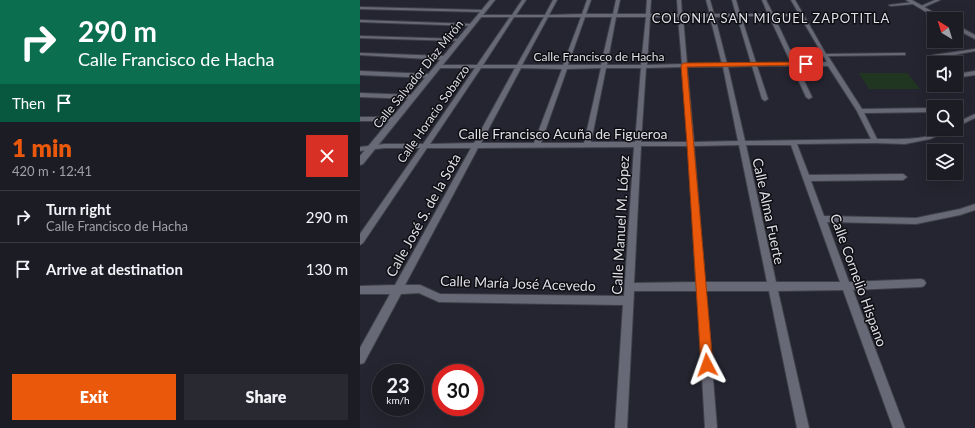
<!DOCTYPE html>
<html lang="en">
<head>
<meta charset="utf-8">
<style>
	:root { --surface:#1b1c24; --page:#282931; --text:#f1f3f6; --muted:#a0a1a6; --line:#393a41; --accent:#ea580c }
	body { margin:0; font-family:Lato,sans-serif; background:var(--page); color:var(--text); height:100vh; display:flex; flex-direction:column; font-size:15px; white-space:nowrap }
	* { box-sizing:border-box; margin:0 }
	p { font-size:13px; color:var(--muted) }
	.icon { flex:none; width:22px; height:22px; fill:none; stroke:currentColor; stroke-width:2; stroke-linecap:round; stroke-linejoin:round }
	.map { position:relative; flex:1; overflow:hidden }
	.side { display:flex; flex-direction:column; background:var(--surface); width:360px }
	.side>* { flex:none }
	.top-card { background:#0b6e4f; color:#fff; overflow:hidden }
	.needle { width:26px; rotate:322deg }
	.tools { position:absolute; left:567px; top:12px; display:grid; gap:8px }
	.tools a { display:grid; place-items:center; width:36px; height:36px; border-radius:0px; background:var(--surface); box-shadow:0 4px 16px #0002,0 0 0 1px var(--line); font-size:20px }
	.speed { position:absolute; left:12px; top:364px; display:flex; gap:8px; font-size:20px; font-weight:700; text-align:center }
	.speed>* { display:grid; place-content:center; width:52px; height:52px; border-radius:50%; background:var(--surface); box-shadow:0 4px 16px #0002,0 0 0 1px var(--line); line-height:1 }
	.speed small { font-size:10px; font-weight:400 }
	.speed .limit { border:6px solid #d22; background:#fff; color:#111 }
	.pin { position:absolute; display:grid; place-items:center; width:34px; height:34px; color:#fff; margin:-17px; border-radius:8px; box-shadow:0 2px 6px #0006 }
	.me { position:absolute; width:44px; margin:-22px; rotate:356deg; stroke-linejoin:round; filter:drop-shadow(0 0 3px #0008) }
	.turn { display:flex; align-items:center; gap:14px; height:84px; padding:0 12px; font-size:18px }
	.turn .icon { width:52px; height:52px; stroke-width:2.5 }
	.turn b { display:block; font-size:28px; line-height:34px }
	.then { display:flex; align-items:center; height:38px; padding:0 12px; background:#0003; gap:8px; font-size:15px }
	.round { display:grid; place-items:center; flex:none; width:42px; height:42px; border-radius:0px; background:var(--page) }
	.summary { display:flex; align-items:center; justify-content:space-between; height:68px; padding:0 12px }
	h1 { font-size:24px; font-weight:800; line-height:30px; color:var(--accent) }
	.button { display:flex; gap:8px; margin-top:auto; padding:8px 12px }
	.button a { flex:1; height:46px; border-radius:0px; background:var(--accent); color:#fff; font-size:16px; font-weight:800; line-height:46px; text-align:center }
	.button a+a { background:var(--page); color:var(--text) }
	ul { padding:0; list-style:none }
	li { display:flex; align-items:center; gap:12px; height:52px; padding:0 12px; border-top:1px solid var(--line) }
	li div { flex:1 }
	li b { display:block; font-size:15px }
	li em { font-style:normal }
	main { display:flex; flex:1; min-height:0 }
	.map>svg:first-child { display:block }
	.green { fill:#213621 }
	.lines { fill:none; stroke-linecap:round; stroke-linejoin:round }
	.minor-casing { stroke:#3f4049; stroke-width:2 }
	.tertiary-casing { stroke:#3f4049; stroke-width:2 }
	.minor { fill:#686976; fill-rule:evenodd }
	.tertiary { fill:#686976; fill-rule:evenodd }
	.route { fill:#ea580c; stroke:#983908 }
	.labels { text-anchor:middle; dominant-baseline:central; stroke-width:3; stroke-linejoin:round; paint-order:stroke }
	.far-street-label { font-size:12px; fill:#dfdfe7; stroke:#0e0e13 }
	.far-neighbourhood-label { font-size:13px; letter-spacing:1px; fill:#dfdfe7; stroke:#0e0e13 }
	.street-label { font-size:14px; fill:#dfdfe7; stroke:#0e0e13 }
</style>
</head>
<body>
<main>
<section class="side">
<div class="top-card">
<div class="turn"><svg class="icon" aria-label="right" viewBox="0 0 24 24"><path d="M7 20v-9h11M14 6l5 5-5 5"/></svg><div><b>290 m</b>Calle Francisco de Hacha</div></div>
<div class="then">Then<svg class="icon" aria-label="arrive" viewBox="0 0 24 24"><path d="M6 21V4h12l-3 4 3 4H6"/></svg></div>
</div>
<div class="summary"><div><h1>1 min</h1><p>420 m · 12:41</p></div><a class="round" style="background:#d93025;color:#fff"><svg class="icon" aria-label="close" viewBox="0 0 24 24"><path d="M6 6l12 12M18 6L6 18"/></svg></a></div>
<ul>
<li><svg class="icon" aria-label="right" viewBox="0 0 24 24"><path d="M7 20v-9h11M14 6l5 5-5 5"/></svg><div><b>Turn right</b><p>Calle Francisco de Hacha</p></div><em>290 m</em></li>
<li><svg class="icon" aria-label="arrive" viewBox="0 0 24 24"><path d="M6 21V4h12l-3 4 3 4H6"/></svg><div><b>Arrive at destination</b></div><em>130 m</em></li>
</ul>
<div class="button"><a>Exit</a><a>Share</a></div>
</section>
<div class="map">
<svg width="615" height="428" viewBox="0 0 615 428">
	<rect width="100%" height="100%" fill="#242530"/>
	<polygon class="green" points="499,73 547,73 560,89 509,89"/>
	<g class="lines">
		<defs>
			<g id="minor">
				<path d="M162 0H166L156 15H185L193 0H197L189 15 222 14 227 0H231L226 14H253L256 0H260L257 14H286L287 0H291L290 14H318L317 0H321L322 14H350L346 0H350L354 14H376L372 0H376L380 14H408L402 0H406L413 14H439L431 0H435L466 54 545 53V55H543L468 56 502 109 574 108V112L504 113 517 139C533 139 548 140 564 137 575 134 579 129 591 129L590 130 570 139 545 144 515 143 437 144 449 175 543 174 547 177 543 180 451 181 464 216 556 218 600 209 615 204V210L600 215 556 224 467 222 489 282 561 279 564 280 566 283 564 286 561 287 493 290 545 428H533L483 290 418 291 449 428H437L409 291H346L357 428H345L337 291H274L267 428H255L263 305 79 302 59 293 41 294 4 363 0 364V348L30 294H0V286L35 285 111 148H67L3 243 0 245V234L60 148H24L0 151V147L24 144H63L115 68H79L77 67V65H117L150 17H118V15H152ZM377 16 391 63 367 64 355 17ZM381 16H409L431 63H396ZM414 16H440L467 62 436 63ZM154 17H184L157 65H123ZM188 17H221L203 65H162ZM225 17H252L241 65H208ZM256 17H286L281 65H247ZM290 17H318L322 64 287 65ZM323 17H350L362 64H327ZM392 66 402 99 405 101 408 99 397 66H432L446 97 449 99 452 97 437 66H468L497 111 511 139 385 141 368 67ZM322 67 328 142H281L286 68ZM327 67H363L378 141 334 142ZM121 68H155L114 143 70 144ZM161 68 202 69 174 143H121ZM241 68 224 143H181L207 69ZM246 68H281L275 142H231ZM379 145 407 282H345L334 146ZM386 145H431L480 282H416ZM281 146H328L336 282 274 283ZM274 147 264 296 80 294 60 285H45L118 148Z"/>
				<polygon points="575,0 580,0 562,8 559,7"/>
				<polygon points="554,2 553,4 531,6 529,5"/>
				<polygon points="0,7 123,10 125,11 123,12 0,9"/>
				<polygon points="0,20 113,24 115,25 113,26 0,22"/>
				<polygon points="0,36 100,39 102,40 100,41 0,38"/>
				<polygon points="615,49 615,51 573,59 570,57 573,55"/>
				<polygon points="0,53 85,56 88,58 85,60 0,55"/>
				<polygon points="0,71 70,74 73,76 70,78 0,75"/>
				<polygon points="615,71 615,75 596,78 596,74"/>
				<polygon points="0,93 53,95 56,97 53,99 0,97"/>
				<polygon points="615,114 615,118 596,127 596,123"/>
				<polygon points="0,117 35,117 38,119 35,121 0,121"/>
			</g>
			<g id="tertiary">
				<polygon points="130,0 135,0 3,164 0,165 0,156"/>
				<polygon points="546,0 552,0 585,19 578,19"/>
				<polygon points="596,25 615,35 615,39 596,29"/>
			</g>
		</defs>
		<use href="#minor" class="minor-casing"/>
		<use href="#tertiary" class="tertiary-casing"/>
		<use href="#minor" class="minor"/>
		<use href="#tertiary" class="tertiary"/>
	</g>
	<polygon class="route" points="446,62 449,64 448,65 327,67 353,365 351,369 347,371 342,369 341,365 327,144 321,65 324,63"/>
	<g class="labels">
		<g class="far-street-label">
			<text x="239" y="56">Calle Francisco de Hacha</text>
			<text transform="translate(58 74) rotate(-51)">Calle Salvador Díaz Mirón</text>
			<text transform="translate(73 114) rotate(-55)">Calle Horacio Sobarzo</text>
		</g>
		<g class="far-neighbourhood-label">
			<text x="411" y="18">COLONIA SAN MIGUEL ZAPOTITLA</text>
		</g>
		<g class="street-label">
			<text x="203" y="133">Calle Francisco Acuña de Figueroa</text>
			<text transform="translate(409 211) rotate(78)">Calle Alma Fuerte</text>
			<text transform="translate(63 215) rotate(-61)">Calle José S. de la Sota</text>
			<text transform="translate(260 225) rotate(-87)">Calle Manuel M. López</text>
			<text transform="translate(499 280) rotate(70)">Calle Cornelio Hispano</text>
			<text transform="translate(158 283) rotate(2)">Calle María José Acevedo</text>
		</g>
	</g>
</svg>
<div class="tools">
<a><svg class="needle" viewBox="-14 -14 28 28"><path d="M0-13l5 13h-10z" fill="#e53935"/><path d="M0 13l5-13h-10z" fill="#a0a1a6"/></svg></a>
<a><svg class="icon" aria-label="sound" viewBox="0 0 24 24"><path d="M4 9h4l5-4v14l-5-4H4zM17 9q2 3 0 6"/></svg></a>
<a><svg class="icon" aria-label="search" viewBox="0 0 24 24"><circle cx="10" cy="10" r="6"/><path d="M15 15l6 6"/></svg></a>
<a><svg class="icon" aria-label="layers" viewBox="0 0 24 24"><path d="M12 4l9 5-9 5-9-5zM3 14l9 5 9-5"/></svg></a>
</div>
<div class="speed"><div>23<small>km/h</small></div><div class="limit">30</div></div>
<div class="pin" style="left:446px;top:64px;background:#d93025"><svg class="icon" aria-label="arrive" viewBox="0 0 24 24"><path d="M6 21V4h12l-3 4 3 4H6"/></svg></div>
<svg class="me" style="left:347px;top:365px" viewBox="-20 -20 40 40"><path d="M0-17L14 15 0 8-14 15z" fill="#ea580c" stroke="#fff" stroke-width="4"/></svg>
</div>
</main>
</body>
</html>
